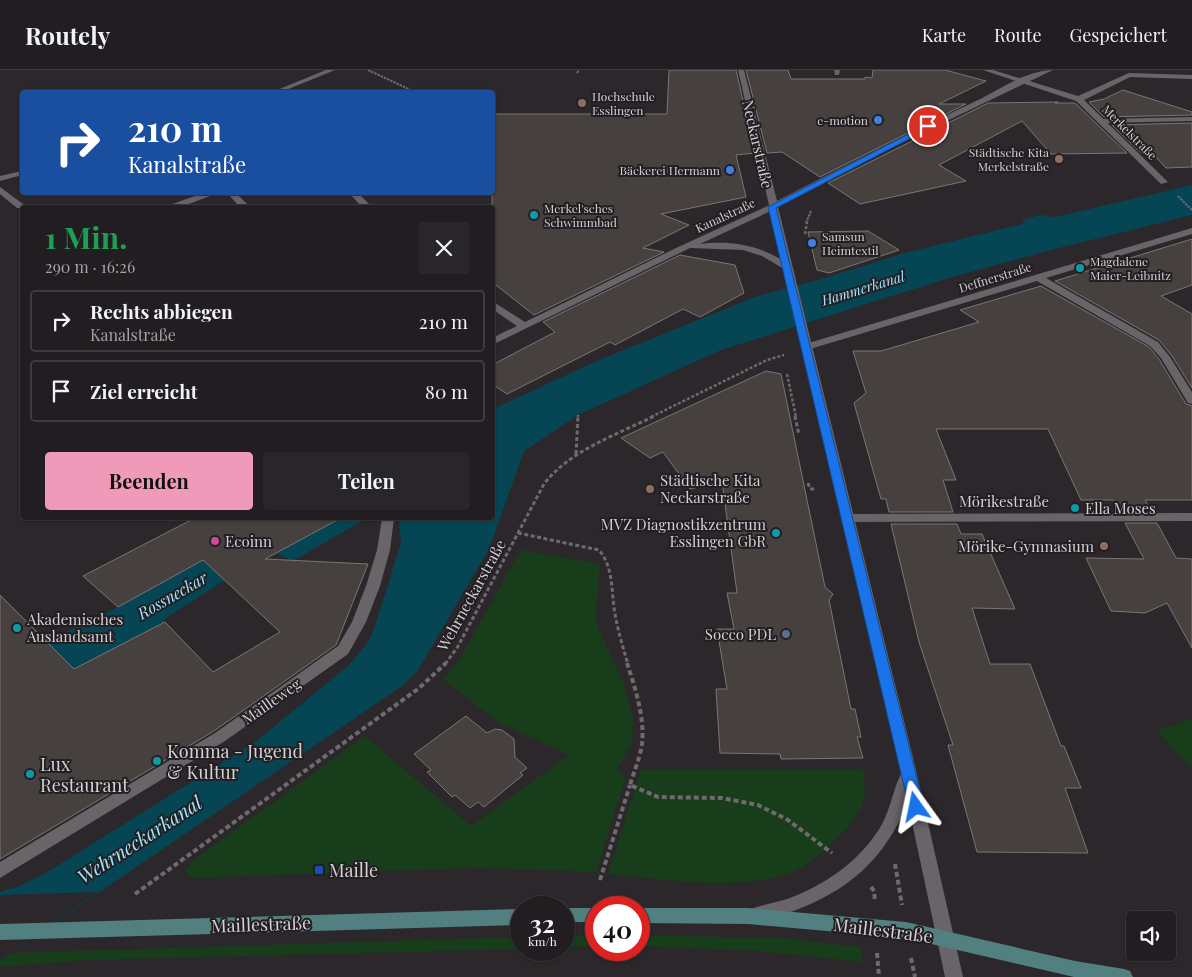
<!DOCTYPE html>
<html lang="de">
<head>
<meta charset="utf-8">
<style>
	:root { --surface:#211d20; --page:#292629; --text:#f1f3f6; --muted:#a2a2a5; --line:#3e3b3e; --accent:#ef9ab8 }
	body { margin:0; font-family:"Playfair Display",serif; background:var(--page); color:var(--text); height:100vh; display:flex; flex-direction:column; font-size:19px; white-space:nowrap }
	* { box-sizing:border-box; margin:0 }
	p { font-size:16px; color:var(--muted) }
	.icon { flex:none; width:28px; height:28px; fill:none; stroke:currentColor; stroke-width:2; stroke-linecap:round; stroke-linejoin:round }
	.map { position:relative; flex:1; overflow:hidden }
	.panel { position:absolute; left:20px; top:135px; width:475px; height:315px; display:flex; flex-direction:column; background:var(--surface); border-radius:5px; box-shadow:0 1px 4px #0004,0 0 0 1px var(--line) }
	.panel>* { flex:none }
	.top-card { position:absolute; left:20px; top:20px; width:475px; height:105px; border-radius:5px; box-shadow:0 1px 4px #0004,0 0 0 1px var(--line); background:#1a4fa0; color:#fff; overflow:hidden }
	.buttons { position:absolute; left:1126px; top:841px; display:grid; gap:10px }
	.buttons a { display:grid; place-items:center; width:50px; height:50px; border-radius:5px; background:var(--surface); box-shadow:0 1px 4px #0004,0 0 0 1px var(--line); font-size:25px }
	.speed { position:absolute; left:510px; top:826px; display:flex; gap:10px; font-size:25px; font-weight:700; text-align:center }
	.speed>* { display:grid; place-content:center; width:65px; height:65px; border-radius:50%; background:var(--surface); box-shadow:0 1px 4px #0004,0 0 0 1px var(--line); line-height:1 }
	.speed small { font-size:12px; font-weight:400 }
	.speed .limit { border:8px solid #d22; background:#fff; color:#111 }
	.pin { position:absolute; display:grid; place-items:center; width:42px; height:42px; color:#fff; margin:-21px; border:2px solid #fff; border-radius:50%; box-shadow:0 1px 5px #0007 }
	.me { position:absolute; width:55px; margin:-28px; rotate:348deg; stroke-linejoin:round; filter:drop-shadow(0 0 4px #0008) }
	.turn { display:flex; align-items:center; gap:18px; height:105px; padding:0 25px; font-size:22px }
	.turn .icon { width:65px; height:65px; stroke-width:2.5 }
	.turn b { display:block; font-size:35px; line-height:42px }
	.round { display:grid; place-items:center; flex:none; width:52px; height:52px; border-radius:5px; background:var(--page) }
	.headline { display:flex; align-items:center; justify-content:space-between; height:85px; padding:0 25px }
	h1 { font-size:30px; font-weight:700; line-height:38px; color:#1e9e55 }
	.primary-button { display:flex; gap:10px; margin-top:auto; padding:10px 25px }
	.primary-button a { flex:1; height:58px; border-radius:5px; background:var(--accent); color:#111; font-size:20px; font-weight:700; line-height:58px; text-align:center }
	.primary-button a+a { background:var(--page); color:var(--text) }
	ul { padding:0; list-style:none }
	li { display:flex; align-items:center; gap:15px; height:62px; margin:0 10px 8px; padding:0 15px; border:2px solid var(--line); border-radius:5px }
	li div { flex:1 }
	li b { display:block; font-size:19px }
	li em { font-style:normal }
	header { display:flex; align-items:center; gap:30px; box-sizing:border-box; height:70px; padding:0 25px; background:var(--surface); border-bottom:1px solid var(--line) }
	header strong { font-size:24px }
	nav { display:flex; gap:28px; margin-inline-start:auto; font-size:18px }
	.map>svg:first-child { display:block }
	.green { fill:#183d1a }
	.water { fill:#064553 }
	.pier { fill:#2c272b }
	.building { fill:#46403e; stroke:#7c7573 }
	.lines { fill:none; stroke-linecap:round; stroke-linejoin:round }
	.path-far3 { stroke:#6e6a6e; stroke-width:2; stroke-dasharray:2.5 1; stroke-linecap:butt }
	.path-far2 { stroke:#6e6a6e; stroke-width:2.5; stroke-dasharray:3 2; stroke-linecap:butt }
	.path-far1 { stroke:#6e6a6e; stroke-width:3; stroke-dasharray:4 2.5; stroke-linecap:butt }
	.path { stroke:#6e6a6e; stroke-width:4; stroke-dasharray:5 3; stroke-linecap:butt }
	.service { fill:#696468; fill-rule:evenodd }
	.minor { fill:#696468; fill-rule:evenodd }
	.tertiary { fill:#696468; fill-rule:evenodd }
	.secondary { fill:#528081; fill-rule:evenodd }
	.route { fill:#1a73e8; stroke:#114b97 }
	.education-dot { fill:#8d6e63; stroke:#221e22; stroke-width:2 }
	.shop-dot { fill:#3f7fe0; stroke:#221e22; stroke-width:2 }
	.culture-dot { fill:#0f9aa8; stroke:#221e22; stroke-width:2 }
	.hotel-dot { fill:#d1479c; stroke:#221e22; stroke-width:2 }
	.service-dot { fill:#5c6f8a; stroke:#221e22; stroke-width:2 }
	.transit-dot { fill:#1a4fb4; stroke:#221e22; stroke-width:2 }
	.labels { text-anchor:middle; dominant-baseline:central; stroke-width:4; stroke-linejoin:round; paint-order:stroke }
	.far-poi-label { font-size:12px; fill:#d3d0d3; stroke:#221e22; text-anchor:start }
	.far-street-label { font-size:12px; fill:#d3d0d3; stroke:#221e22 }
	.far-water-label { font-size:14px; font-style:italic; fill:#9be7fc; stroke:#221e22 }
	.street-label { font-size:15px; fill:#d3d0d3; stroke:#221e22 }
	.poi-label { font-size:15px; fill:#d3d0d3; stroke:#221e22; text-anchor:start }
	.water-label { font-size:16px; font-style:italic; fill:#9be7fc; stroke:#221e22 }
	.near-poi-label { font-size:18px; fill:#d3d0d3; stroke:#221e22; text-anchor:start }
	.near-street-label { font-size:18px; fill:#d3d0d3; stroke:#221e22 }
	.near-water-label { font-size:19px; font-style:italic; fill:#9be7fc; stroke:#221e22 }
</style>
</head>
<body>
<header>
<strong>Routely</strong>
<nav><a>Karte</a><a>Route</a><a>Gespeichert</a></nav>
</header>
<div class="map">
<svg width="1192" height="907" viewBox="0 0 1192 907">
	<rect width="100%" height="100%" fill="#2c272b"/>
	<g class="green">
		<polygon points="521,480 600,494 596,545 597,556 622,609 634,652 631,675 617,700 626,708 596,802 478,798 192,808 185,801 192,791 365,666 471,756 569,685 499,653 443,609 459,590"/>
		<polygon points="1192,649 1192,698 1157,661"/>
		<path d="M863 699C869 732 860 747 836 769 826 777 817 787 807 794 760 826 663 809 608 804L641 700Z"/>
		<polygon points="596,865 596,876 564,877 564,866"/>
		<polygon points="639,865 781,868 861,877 862,892 756,881 639,876"/>
		<polygon points="521,867 521,879 88,890 0,897 0,890 10,883"/>
	</g>
	<g class="water">
		<polygon points="1192,115 1192,145 1047,181 949,208 721,280 578,345 524,381 489,479 418,600 405,614 0,890 0,822 22,815 49,801 255,672 348,596 367,574 374,559 401,473 399,448 492,448 493,339 599,290 755,227 821,209 905,183 1026,153 1021,150 1041,145 1055,147"/>
		<polygon points="287,448 367,448 293,491 275,483 239,501 163,550 167,553 127,576 0,638 0,599 5,591 118,537 210,486 228,479"/>
	</g>
	<polygon class="pier" points="98,822 10,883 0,890 0,825"/>
	<g class="building">
		<polygon points="669,0 736,0 755,83 736,85 746,127 661,144 689,155 643,178 664,182 534,245 492,212 492,44 667,44"/>
		<polygon points="746,0 788,0 791,9 865,9 865,7 872,8 873,0 945,0 986,11 939,34 966,34 820,107 782,82 767,83"/>
		<polygon points="1123,20 1192,42 1192,45 1104,47 1089,32 1104,29"/>
		<polygon points="1058,32 1055,33 1075,33 1127,83 1051,84 1022,51 939,95 966,111 860,134 828,113 988,33"/>
		<polygon points="1192,53 1192,97 1166,98 1152,83 1141,83 1112,55"/>
		<polygon points="868,161 899,180 829,203 817,200 808,162"/>
		<polygon points="1192,169 1192,215 1161,226 1192,244 1192,318 1172,286 1159,270 1055,211"/>
		<polygon points="680,185 735,195 744,223 700,247 683,239 615,275 610,272 507,324 492,314 492,295 555,262 543,252"/>
		<polygon points="1041,216 1149,277 1159,289 1186,334 1192,336 1192,430 1145,430 1151,441 1119,441 1113,430 1081,430 1048,359 936,359 956,410 943,410 953,442 889,442 886,429 881,429 854,333 866,323 853,281 881,281 979,252 960,240"/>
		<polygon points="766,301 781,304 825,517 833,524 829,530 851,639 855,639 861,667 857,667 863,688 781,689 780,684 720,683 716,619 727,619 717,559 734,559 727,523 737,523 722,411 690,419 663,382 650,388 621,368"/>
		<polygon points="195,448 341,448 265,489 368,494 336,575 214,661 0,789 0,525 74,599 165,552 213,602 280,562 203,490 118,537 83,506"/>
		<polygon points="1125,453 1157,453 1176,488 1192,489 1192,578 1167,533 1145,543 1111,541 1086,488 1144,489"/>
		<polygon points="891,454 957,454 961,464 982,464 1015,539 972,538 990,594 1030,594 1061,676 1064,676 1081,718 1065,718 1088,783 977,782 948,675 953,675 919,572"/>
		<polygon points="466,646 487,663 495,659 502,660 514,669 515,687 527,698 520,703 523,705 484,737 478,732 470,738 455,725 452,727 427,702 431,700 414,684"/>
	</g>
	<g class="lines">
		<g class="path-far3">
			<polyline points="368,0 415,22"/>
			<polyline points="577,3 579,0"/>
			<polyline points="427,22 436,20"/>
			<polyline points="1178,126 1192,140"/>
			<polyline points="806,153 811,141"/>
		</g>
		<g class="path-far2">
			<polyline points="805,164 807,152"/>
			<polyline points="787,304 796,347"/>
			<polyline points="578,347 578,345"/>
			<polyline points="651,347 767,290 784,285"/>
		</g>
		<g class="path-far1">
			<polyline points="795,346 799,365"/>
			<polyline points="576,384 578,346"/>
			<polyline points="808,413 810,419 815,419"/>
			<path d="M518 463 599 480C614 497 611 523 615 544 618 561 623 578 628 594"/>
			<path d="M445 594 457 578 544 414C570 380 617 365 654 346"/>
		</g>
		<g class="path">
			<path d="M627 593C635 618 645 647 642 674 640 688 634 701 630 715L658 727 722 728 758 735 788 750 832 783"/>
			<polyline points="895,794 902,835"/>
			<polyline points="600,810 630,715"/>
			<polyline points="871,817 874,821 875,831"/>
			<polyline points="135,824 418,619 446,593"/>
			<polyline points="877,883 879,907"/>
			<polyline points="911,888 915,907"/>
		</g>
		<g class="service">
			<polygon points="834,0 840,0 839,5 835,5"/>
			<polygon points="1192,47 1192,51 1103,53 1099,51 1103,49"/>
			<polygon points="0,117 23,134 34,138 17,138 0,124"/>
			<polygon points="206,122 221,122 178,138 167,136"/>
			<polygon points="226,122 235,122 251,138 241,138"/>
			<polygon points="382,448 394,448 390,480 380,516 366,552 348,584 225,671 0,808 0,792 215,663 338,576 352,552 366,516 377,480"/>
		</g>
		<g class="minor">
			<polygon points="326,0 335,0 281,22 272,22"/>
			<polygon points="983,0 993,0 1078,26 1129,3 1192,5 1192,9 1130,7 1084,30 1168,112 1161,114 1076,31"/>
			<polygon points="22,101 22,105 0,111 0,106"/>
			<polygon points="348,122 357,122 373,138 363,138"/>
			<path d="M772 134 776 137 775 139 700 174C733 170 763 176 790 195V199H784L762 186 743 180 690 178 492 275V268L517 256 492 239V231L525 252 676 178Z"/>
			<polygon points="1192,158 1192,164 1046,208 1158,272 1170,287 1192,322 1192,334 1188,333 1161,288 1150,276 1037,211 810,279 802,279 801,277 802,275"/>
			<polygon points="1192,443 1192,451 847,452 841,448 847,444"/>
		</g>
		<path class="tertiary" d="M738 0H744L777 131C843 97 909 63 976 31 999 20 1027 0 1053 0L899 74 778 137 916 700 963 907H945L908 734C882 791 850 820 791 842 780 846 762 853 751 849L748 844 751 839C762 835 773 833 784 830 823 817 862 790 882 754 891 738 893 719 901 704L770 139 768 137 769 135Z"/>
		<g class="secondary">
			<rect x="564" y="838" width="32" height="14"/>
			<polygon points="639,838 748,838 906,852 1075,891 1124,899 1130,901 1133,907 1074,907 906,868 748,854 639,853"/>
			<polygon points="521,839 521,855 0,870 0,854"/>
		</g>
	</g>
	<polygon class="route" points="928,54 931,56 930,58 776,138 924,737 921,741 916,743 911,741 909,737 768,137"/>
	<g class="education-dot">
		<circle cx="582" cy="33" r="5"/>
		<circle cx="1059" cy="89" r="5"/>
		<circle cx="650" cy="419" r="5"/>
		<circle cx="1104" cy="476" r="5"/>
	</g>
	<g class="shop-dot">
		<circle cx="878" cy="50" r="5"/>
		<circle cx="730" cy="100" r="5"/>
		<circle cx="812" cy="173" r="5"/>
	</g>
	<g class="culture-dot">
		<circle cx="534" cy="145" r="5"/>
		<circle cx="1080" cy="198" r="5"/>
		<circle cx="1075" cy="438" r="5"/>
		<circle cx="776" cy="463" r="5"/>
		<circle cx="17" cy="558" r="5"/>
		<circle cx="157" cy="691" r="5"/>
		<circle cx="30" cy="704" r="5"/>
	</g>
	<circle class="hotel-dot" cx="215" cy="471" r="5"/>
	<circle class="service-dot" cx="786" cy="564" r="5"/>
	<rect class="transit-dot" x="314" y="795" width="10" height="10" rx="2.5"/>
	<g class="labels">
		<g class="far-poi-label">
			<text x="592" y="26">Hochschule<tspan x="592" dy="14">Esslingen</tspan></text>
			<text x="868" y="50" text-anchor="end">e-motion</text>
			<text x="1049" y="82" text-anchor="end">Städtische Kita<tspan x="1049" dy="14">Merkelstraße</tspan></text>
			<text x="720" y="100" text-anchor="end">Bäckerei Hermann</text>
			<text x="544" y="138">Merkel'sches<tspan x="544" dy="14">Schwimmbad</tspan></text>
			<text x="822" y="166">Samsun<tspan x="822" dy="14">Heimtextil</tspan></text>
			<text x="1090" y="191">Magdalene<tspan x="1090" dy="14">Maier-Leibnitz</tspan></text>
		</g>
		<g class="far-street-label">
			<text transform="translate(1130 62) rotate(45)">Merkelstraße</text>
			<text transform="translate(725 145) rotate(-25)">Kanalstraße</text>
			<text transform="translate(995 207) rotate(-17)">Deffnerstraße</text>
		</g>
		<g class="far-water-label">
			<text transform="translate(863 218) rotate(-17)">Hammerkanal</text>
		</g>
		<g class="street-label">
			<text transform="translate(758 74) rotate(77)">Neckarstraße</text>
			<text x="1004" y="431">Mörikestraße</text>
			<text transform="translate(471 525) rotate(-61)">Wehrneckarstraße</text>
			<text transform="translate(271 631) rotate(-35)">Mailleweg</text>
		</g>
		<g class="poi-label">
			<text x="660" y="410">Städtische Kita<tspan x="660" dy="17">Neckarstraße</tspan></text>
			<text x="1085" y="438">Ella Moses</text>
			<text x="766" y="454" text-anchor="end">MVZ Diagnostikzentrum<tspan x="766" dy="17">Esslingen GbR</tspan></text>
			<text x="225" y="471">Ecoinn</text>
			<text x="1094" y="476" text-anchor="end">Mörike-Gymnasium</text>
			<text x="27" y="549">Akademisches<tspan x="27" dy="17">Auslandsamt</tspan></text>
			<text x="776" y="564" text-anchor="end">Socco PDL</text>
		</g>
		<g class="water-label">
			<text transform="translate(172 525) rotate(-30)">Rossneckar</text>
		</g>
		<g class="near-poi-label">
			<text x="167" y="681">Komma - Jugend<tspan x="167" dy="21">&amp; Kultur</tspan></text>
			<text x="40" y="694">Lux<tspan x="40" dy="21">Restaurant</tspan></text>
			<text x="329" y="800">Maille</text>
		</g>
		<g class="near-street-label">
			<text transform="translate(261 854) rotate(-2)">Maillestraße</text>
			<text transform="translate(883 860) rotate(7)">Maillestraße</text>
		</g>
		<g class="near-water-label">
			<text transform="translate(139 769) rotate(-33)">Wehrneckarkanal</text>
		</g>
	</g>
</svg>
<div class="buttons">
<a><svg class="icon" aria-label="sound" viewBox="0 0 24 24"><path d="M4 9h4l5-4v14l-5-4H4zM17 9q2 3 0 6"/></svg></a>
</div>
<div class="speed"><div>32<small>km/h</small></div><div class="limit">40</div></div>
<div class="pin" style="left:928px;top:56px;background:#d93025"><svg class="icon" aria-label="arrive" viewBox="0 0 24 24"><path d="M6 21V4h12l-3 4 3 4H6"/></svg></div>
<svg class="me" style="left:916px;top:737px" viewBox="-20 -20 40 40"><path d="M0-17L14 15 0 8-14 15z" fill="#1a73e8" stroke="#fff" stroke-width="4"/></svg>
<div class="top-card">
<div class="turn"><svg class="icon" aria-label="right" viewBox="0 0 24 24"><path d="M7 20v-9h11M14 6l5 5-5 5"/></svg><div><b>210 m</b>Kanalstraße</div></div>
</div>
<section class="panel">
<div class="headline"><div><h1>1 Min.</h1><p>290 m · 16:26</p></div><a class="round"><svg class="icon" aria-label="close" viewBox="0 0 24 24"><path d="M6 6l12 12M18 6L6 18"/></svg></a></div>
<ul>
<li><svg class="icon" aria-label="right" viewBox="0 0 24 24"><path d="M7 20v-9h11M14 6l5 5-5 5"/></svg><div><b>Rechts abbiegen</b><p>Kanalstraße</p></div><em>210 m</em></li>
<li><svg class="icon" aria-label="arrive" viewBox="0 0 24 24"><path d="M6 21V4h12l-3 4 3 4H6"/></svg><div><b>Ziel erreicht</b></div><em>80 m</em></li>
</ul>
<div class="primary-button"><a>Beenden</a><a>Teilen</a></div>
</section>
</div>
</body>
</html>
